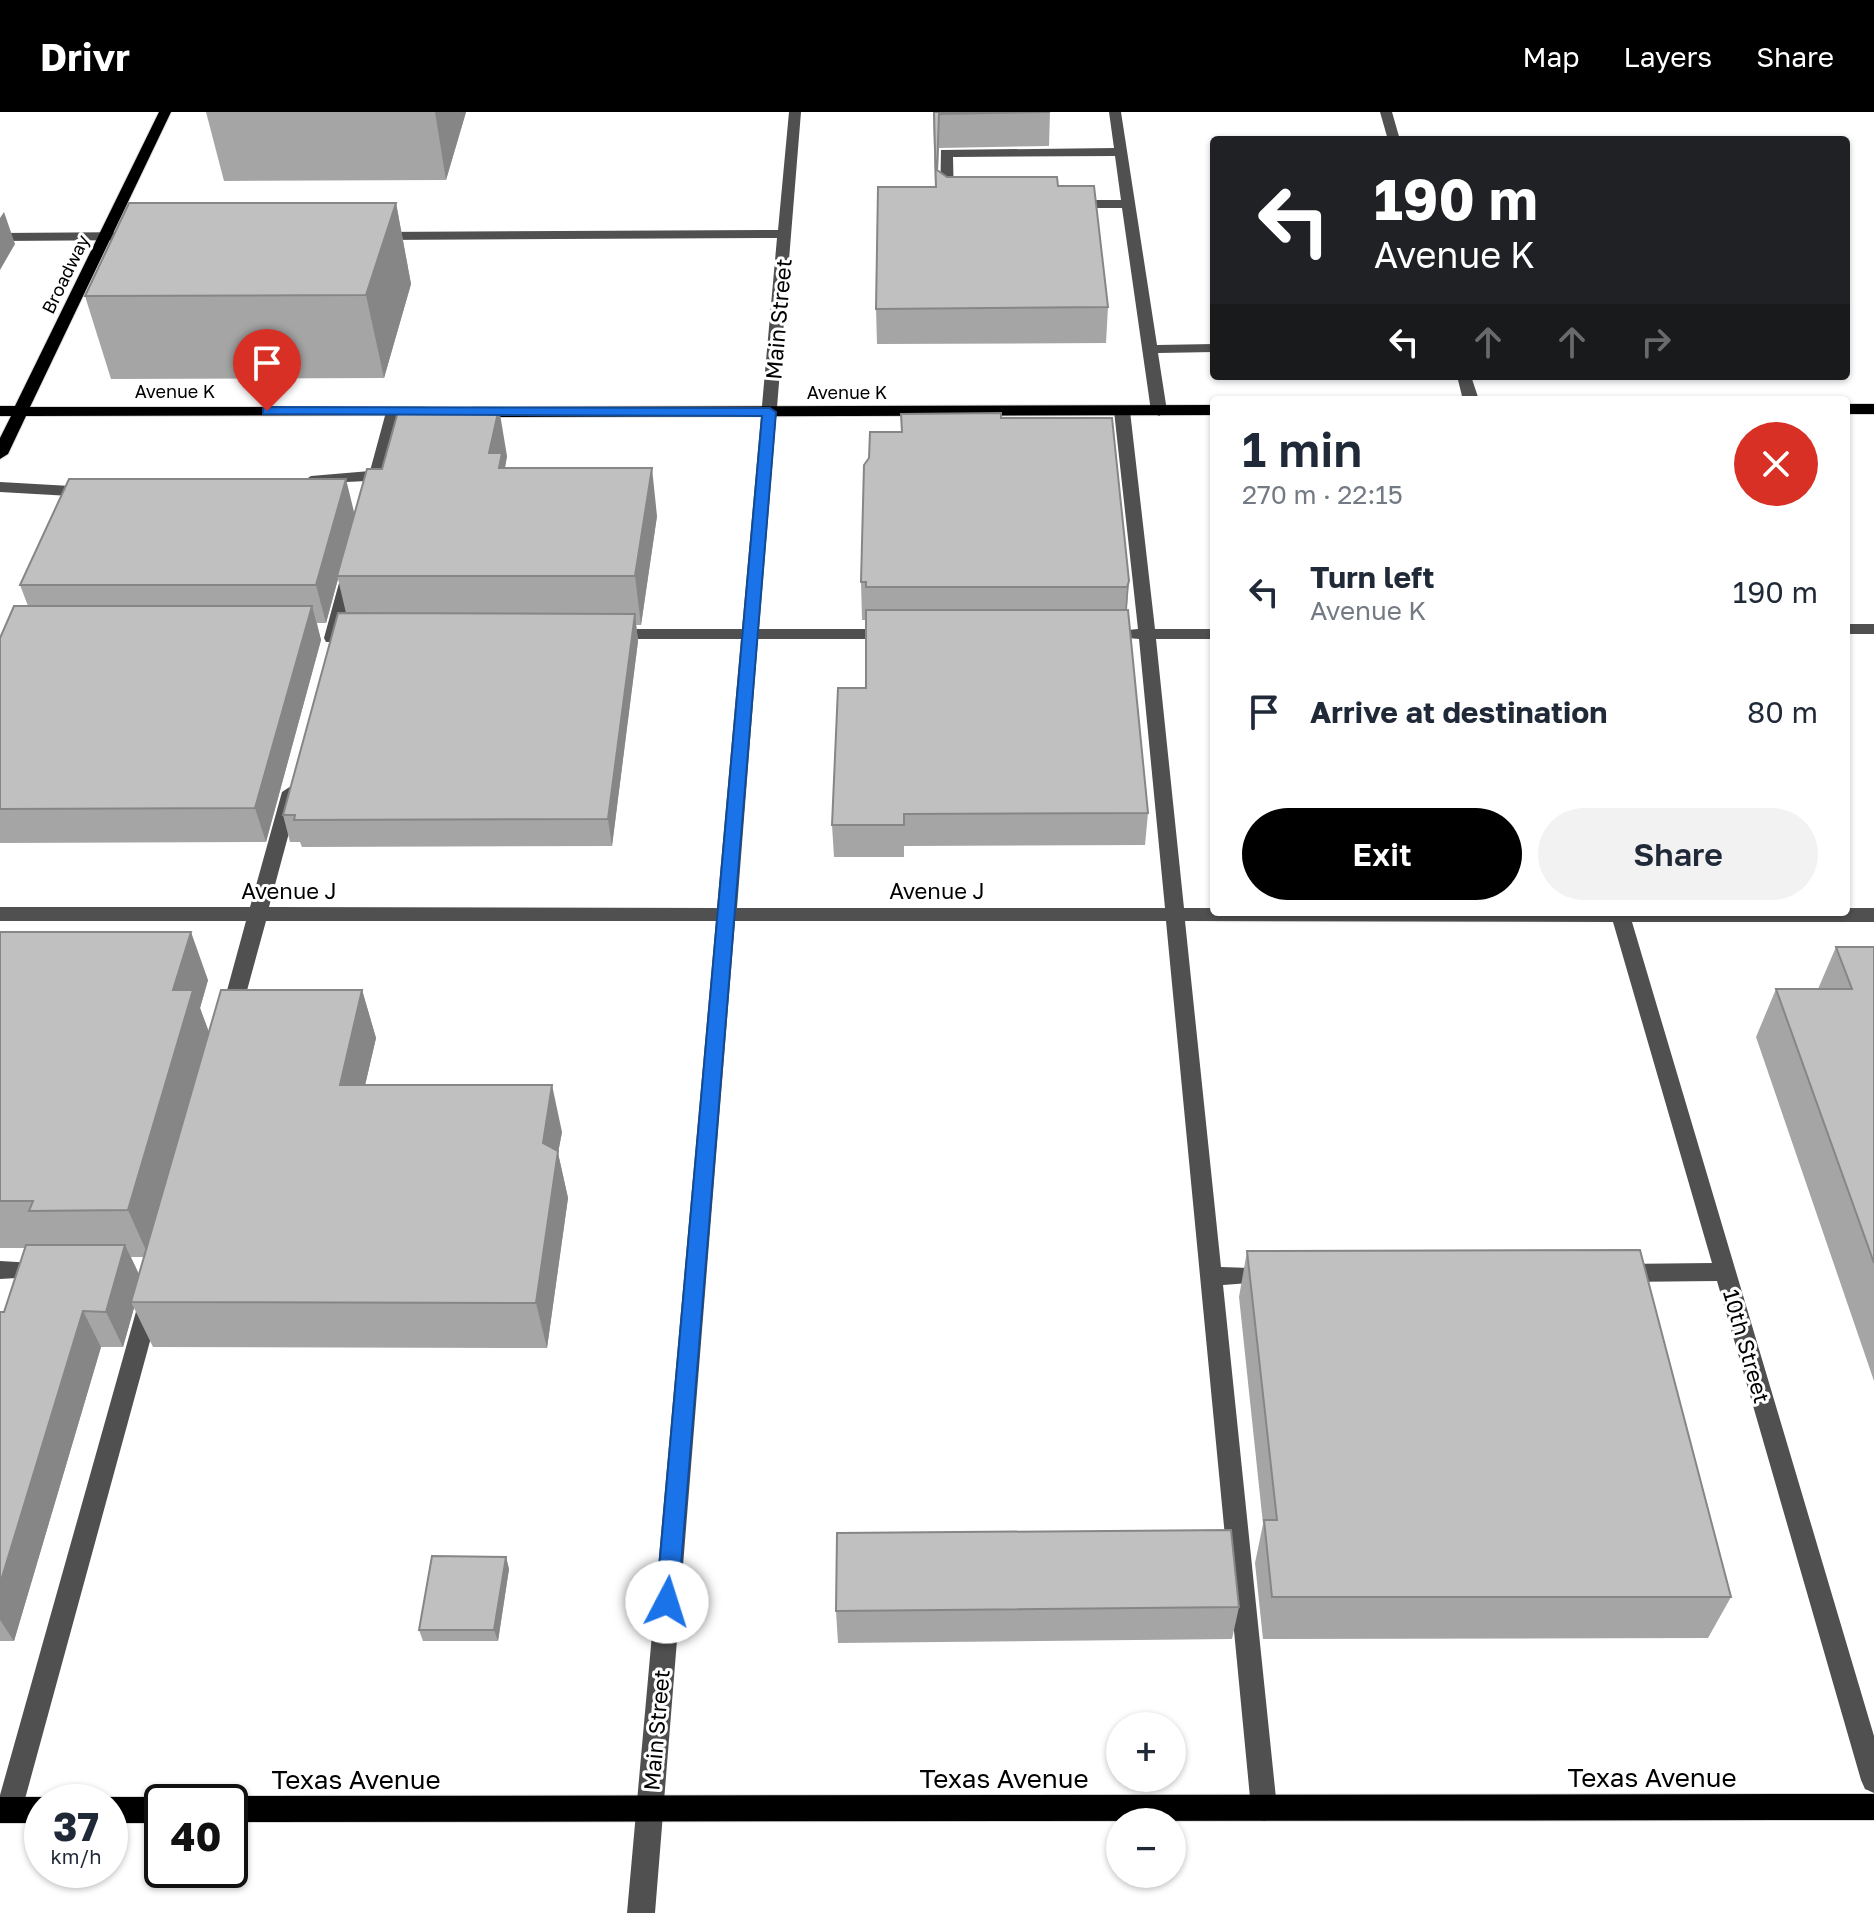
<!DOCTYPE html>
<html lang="en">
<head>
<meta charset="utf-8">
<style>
	:root { --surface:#fff; --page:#f2f2f3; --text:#1f2937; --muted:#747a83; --accent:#000 }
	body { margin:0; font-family:"Golos Text",sans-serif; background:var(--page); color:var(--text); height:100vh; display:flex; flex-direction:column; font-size:30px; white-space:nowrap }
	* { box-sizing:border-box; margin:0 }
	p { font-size:26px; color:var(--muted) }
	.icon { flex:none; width:44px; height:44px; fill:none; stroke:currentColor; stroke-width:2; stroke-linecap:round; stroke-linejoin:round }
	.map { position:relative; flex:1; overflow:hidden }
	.sheet { position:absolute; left:1210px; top:284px; width:640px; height:520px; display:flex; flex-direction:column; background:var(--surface); border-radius:8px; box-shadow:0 2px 6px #0004 }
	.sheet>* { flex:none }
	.banner { position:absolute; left:1210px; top:24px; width:640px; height:244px; border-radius:8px; box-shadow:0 2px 6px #0004; background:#202124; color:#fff; overflow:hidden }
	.buttons { position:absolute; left:1106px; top:1600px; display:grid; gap:16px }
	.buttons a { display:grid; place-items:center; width:80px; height:80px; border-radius:50%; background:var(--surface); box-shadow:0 2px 6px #0004; font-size:40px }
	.speed { position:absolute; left:24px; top:1672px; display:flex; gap:16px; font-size:40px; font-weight:700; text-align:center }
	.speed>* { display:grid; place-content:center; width:104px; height:104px; border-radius:50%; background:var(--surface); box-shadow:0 2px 6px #0004; line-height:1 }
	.speed small { font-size:20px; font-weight:400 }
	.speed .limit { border:4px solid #111; border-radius:12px; background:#fff; color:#111 }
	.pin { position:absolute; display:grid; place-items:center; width:68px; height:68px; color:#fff; margin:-82px -34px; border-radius:50% 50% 50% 0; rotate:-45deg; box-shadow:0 0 8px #0007 }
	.pin .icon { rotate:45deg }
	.me { position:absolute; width:88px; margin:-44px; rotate:5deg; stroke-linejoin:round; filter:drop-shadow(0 0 6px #0008) }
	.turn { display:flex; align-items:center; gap:28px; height:168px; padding:0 32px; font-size:36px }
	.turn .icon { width:104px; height:104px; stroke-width:2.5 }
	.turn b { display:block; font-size:56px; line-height:68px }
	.lanes { display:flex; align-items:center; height:76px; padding:0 32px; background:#0003; justify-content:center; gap:40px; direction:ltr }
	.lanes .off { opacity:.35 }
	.round { display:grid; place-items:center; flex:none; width:84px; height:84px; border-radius:42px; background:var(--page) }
	.head { display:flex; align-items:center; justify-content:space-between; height:136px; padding:0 32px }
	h1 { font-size:48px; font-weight:600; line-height:60px }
	.button { display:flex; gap:16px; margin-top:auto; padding:16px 32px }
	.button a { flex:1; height:92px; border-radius:48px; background:var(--accent); color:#fff; font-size:32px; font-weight:600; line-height:92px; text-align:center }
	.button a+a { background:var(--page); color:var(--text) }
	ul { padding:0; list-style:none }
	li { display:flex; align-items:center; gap:24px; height:120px; padding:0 32px }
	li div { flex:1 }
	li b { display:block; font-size:30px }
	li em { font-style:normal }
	header { display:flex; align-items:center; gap:48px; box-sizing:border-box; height:112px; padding:0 40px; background:var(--accent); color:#fff }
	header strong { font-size:38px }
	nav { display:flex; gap:44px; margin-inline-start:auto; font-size:28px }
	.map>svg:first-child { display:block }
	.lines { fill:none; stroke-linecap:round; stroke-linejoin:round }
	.major-casing { stroke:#dbdbdb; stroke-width:2 }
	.minor { fill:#505050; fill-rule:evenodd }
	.major { fill:#000; fill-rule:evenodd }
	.wall { fill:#a5a5a5; fill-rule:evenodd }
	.shaded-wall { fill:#868686 }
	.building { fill:#c0c0c0; stroke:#868686; stroke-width:2 }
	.route { fill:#1a73e8; stroke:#114b97; stroke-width:2 }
	.labels { text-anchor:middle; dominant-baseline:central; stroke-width:6; stroke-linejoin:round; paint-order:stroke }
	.far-street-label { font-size:18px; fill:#000; stroke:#fff }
	.street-label { font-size:22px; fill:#000; stroke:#fff }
	.near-street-label { font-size:26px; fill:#000; stroke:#fff }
</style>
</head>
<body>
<header>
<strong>Drivr</strong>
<nav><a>Map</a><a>Layers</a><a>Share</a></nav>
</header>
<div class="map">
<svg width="1874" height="1801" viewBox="0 0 1874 1801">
	<rect width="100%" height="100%" fill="#fff"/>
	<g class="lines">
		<defs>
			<g id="major">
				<polygon points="159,0 171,0 30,295 424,295 432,300 429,303 26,304 8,342 0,347 0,326 11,304 0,304 0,294 15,294"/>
				<rect x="1846" y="292" width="28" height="10"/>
				<polygon points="1214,293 1214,303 472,305 464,300 472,295"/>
				<polygon points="1874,1682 1874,1708 230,1710 230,1690 220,1690 230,1684"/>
				<polygon points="0,1685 42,1685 52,1690 42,1690 42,1711 0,1711"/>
				<polygon points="110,1685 162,1685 172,1690 162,1690 162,1711 110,1711 110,1690 100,1690"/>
			</g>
		</defs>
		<use href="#major" class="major-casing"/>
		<g class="minor">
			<polygon points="789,0 801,0 759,517 894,517 902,522 894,527 758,527 737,796 1165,796 1139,527 1128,526 1126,522 1128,518 1138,517 1114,299 1122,294 1130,299 1155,517 1214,517 1214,527 1156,527 1184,796 1214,796 1214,800 1846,800 1846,796 1874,796 1874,810 1632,810 1874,1624 1874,1681 1865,1677 1861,1668 1717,1169 1621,1170 1613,1167 1610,1161 1613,1155 1621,1152 1712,1151 1613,810 1185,809 1221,1155 1277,1157 1280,1163 1277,1169 1223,1173 1277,1696 1273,1705 1264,1709 1255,1705 1251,1696 1166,809 735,809 655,1801 627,1801 716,809 266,809 240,904 237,909 223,909 220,904 246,809 0,809 0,795 250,795 282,680 291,674 300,680 269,795 717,796 741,527 610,527 602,522 610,517 742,517 777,126 377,128 370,124 377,120 778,118"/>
			<polygon points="1109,0 1121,0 1157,233 1214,232 1214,240 1158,241 1167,299 1159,304 1151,299 1122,96 1069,96 1062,92 1069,88 1121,88 1115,44 953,45 954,90 947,94 940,90 941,38 1114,36"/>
			<polygon points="1380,0 1392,0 1400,28 1388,28"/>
			<polygon points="0,121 141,120 148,124 141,128 0,129"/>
			<polygon points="1457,264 1471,264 1479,288 1463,288"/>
			<polygon points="394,295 402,300 377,386 365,386 363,383 367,369 305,372 303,369 311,364 370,359 386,300"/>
			<polygon points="0,370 88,375 96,380 88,385 0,380"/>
			<polygon points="350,455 358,460 340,526 338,530 326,530 324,526 342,460"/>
			<rect x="1846" y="512" width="28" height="10"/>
			<polygon points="0,1149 51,1152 54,1158 51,1164 0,1167"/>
			<polygon points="150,1180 158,1182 161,1189 22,1698 18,1707 9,1711 0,1707 0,1683 139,1189 142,1182"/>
		</g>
		<use href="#major" class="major"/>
	</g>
	<g class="wall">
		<polygon points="206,0 466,0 446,68 224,69"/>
		<polygon points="933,0 1050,0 1049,34 939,36 938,58 947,65 1058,74 1108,195 1106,231 877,232 876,197 935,75"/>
		<polygon points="396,91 411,172 384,266 111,267 85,184"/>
		<polygon points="1001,306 1129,469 1127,498 1148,701 1145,733 904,734 904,745 834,745 832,713 866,576 866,508 862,508 861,470 901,320"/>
		<polygon points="507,344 505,356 657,404 641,513 636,513 638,529 612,734 302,735 300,730 290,730 283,703 346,501 338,467 326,511 317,511 321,528 266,730 0,731 0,526 28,494 20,473 354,401 382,357"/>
		<path d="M0 820 208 868 200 896 209 920 362 878 376 926 365 973 562 1020 558 1041 568 1086 547 1236 153 1235 134 1196 123 1235H101L14 1529H0V1200H4L25 1136H0ZM131 1145H144L139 1162Z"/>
		<polygon points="1836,835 1874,835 1874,1269 1756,925 1776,877 1818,877"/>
		<polygon points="1247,1139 1731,1485 1708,1526 1263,1527 1255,1451 1263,1412 1239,1185"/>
		<polygon points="506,1445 509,1457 498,1529 423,1529 419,1518"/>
		<polygon points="1239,1495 1232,1527 838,1531 836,1499"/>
	</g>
	<g class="shaded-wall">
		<polygon points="435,0 466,0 446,68"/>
		<polygon points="396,91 411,172 384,266 366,183"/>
		<polygon points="4,100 15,132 0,158 0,106"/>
		<polygon points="499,296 507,344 505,355 507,404 489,341"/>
		<polygon points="652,356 657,404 641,513 635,464"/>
		<polygon points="346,367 355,404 337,464 338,467 326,511 316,473"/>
		<polygon points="1129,469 1126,507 1124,513 1127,475"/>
		<polygon points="312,494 321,528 266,730 255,696"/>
		<polygon points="635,502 638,529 612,734 608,707"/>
		<polygon points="191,820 208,868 200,896 211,926 149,1145 128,1098 173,878"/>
		<polygon points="362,878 376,926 354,1021 340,973"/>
		<polygon points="552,973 562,1020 558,1041 568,1086 547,1236 536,1191 543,1031"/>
		<polygon points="125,1133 142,1169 131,1190 134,1196 123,1235 106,1200"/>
		<polygon points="83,1199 101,1235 14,1529 0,1508 0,1472"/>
		<polygon points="506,1445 509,1457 498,1529 494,1518"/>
	</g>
	<g class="building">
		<polygon points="934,0 1050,0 939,2 937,58 947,65 1057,65 1058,74 1094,74 1108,195 876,197 878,75 936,75"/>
		<polygon points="129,91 396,91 366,183 85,184"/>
		<polygon points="399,296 499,296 489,341 502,341 499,356 652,356 635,464 337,464 367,357 382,357"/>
		<polygon points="1001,301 1001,306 1112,306 1129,469 1127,475 866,475 866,470 861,470 864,353 869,346 870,320 902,320 901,302"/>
		<polygon points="69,367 346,367 316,473 20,473"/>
		<polygon points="14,494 312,494 255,696 0,697 0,526"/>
		<polygon points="866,498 1128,498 1148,701 904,702 904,713 832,713 838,576 866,576"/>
		<polygon points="338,501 635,502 608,707 294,708 295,703 283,703"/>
		<polygon points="0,820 191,820 173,878 193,878 128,1098 29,1099 33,1089 0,1089"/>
		<polygon points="1836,835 1874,835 1874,1151 1776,877 1852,877"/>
		<polygon points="221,878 362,878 340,973 552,973 543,1031 558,1039 536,1191 131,1190"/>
		<polygon points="26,1133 125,1133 106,1200 83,1199 0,1472 0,1200 4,1200"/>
		<polygon points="1640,1138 1731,1485 1272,1485 1264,1408 1277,1408 1247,1139"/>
		<polygon points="1231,1418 1239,1495 836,1499 837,1421"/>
		<polygon points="432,1444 506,1445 494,1518 419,1518"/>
	</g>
	<polygon class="route" points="267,295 770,296 776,300 678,1490 675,1498 667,1501 659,1498 656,1490 762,304 263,302 263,296"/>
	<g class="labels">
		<g class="far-street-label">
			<text transform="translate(65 162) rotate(-64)">Broadway</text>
			<text x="175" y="279">Avenue K</text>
			<text x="847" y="280">Avenue K</text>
		</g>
		<g class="street-label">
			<text transform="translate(778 207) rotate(-85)">Main Street</text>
			<text x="289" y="778">Avenue J</text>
			<text x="937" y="778">Avenue J</text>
			<text transform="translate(1747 1234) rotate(74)">10th Street</text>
			<text transform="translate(656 1618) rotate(-85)">Main Street</text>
		</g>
		<g class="near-street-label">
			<text x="1652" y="1665">Texas Avenue</text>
			<text x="1004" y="1666">Texas Avenue</text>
			<text x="356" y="1667">Texas Avenue</text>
		</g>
	</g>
</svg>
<div class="buttons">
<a>+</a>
<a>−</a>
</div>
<div class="speed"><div>37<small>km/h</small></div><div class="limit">40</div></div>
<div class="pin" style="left:267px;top:299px;background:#d93025"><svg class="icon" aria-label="arrive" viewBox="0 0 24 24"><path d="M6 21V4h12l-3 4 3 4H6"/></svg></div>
<svg class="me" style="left:667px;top:1490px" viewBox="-20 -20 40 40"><circle r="19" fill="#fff"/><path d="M0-13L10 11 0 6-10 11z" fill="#1a73e8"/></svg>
<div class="banner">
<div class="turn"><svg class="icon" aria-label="left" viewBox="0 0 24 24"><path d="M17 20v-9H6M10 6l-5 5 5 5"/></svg><div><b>190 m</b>Avenue K</div></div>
<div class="lanes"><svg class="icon" aria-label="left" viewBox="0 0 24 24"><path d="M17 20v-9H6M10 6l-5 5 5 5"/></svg><svg class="icon off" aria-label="ahead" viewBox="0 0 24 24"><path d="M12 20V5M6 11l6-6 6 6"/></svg><svg class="icon off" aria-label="ahead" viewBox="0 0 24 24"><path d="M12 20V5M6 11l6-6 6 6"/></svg><svg class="icon off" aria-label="right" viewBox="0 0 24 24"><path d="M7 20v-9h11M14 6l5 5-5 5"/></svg></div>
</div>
<section class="sheet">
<div class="head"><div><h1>1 min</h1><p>270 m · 22:15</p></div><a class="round" style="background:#d93025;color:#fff"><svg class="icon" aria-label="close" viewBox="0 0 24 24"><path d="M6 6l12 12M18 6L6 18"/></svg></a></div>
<ul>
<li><svg class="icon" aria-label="left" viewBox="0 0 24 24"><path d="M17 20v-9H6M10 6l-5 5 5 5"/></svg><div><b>Turn left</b><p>Avenue K</p></div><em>190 m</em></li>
<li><svg class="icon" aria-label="arrive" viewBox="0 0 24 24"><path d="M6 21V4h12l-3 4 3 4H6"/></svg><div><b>Arrive at destination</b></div><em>80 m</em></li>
</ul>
<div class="button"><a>Exit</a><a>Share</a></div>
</section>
</div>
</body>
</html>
